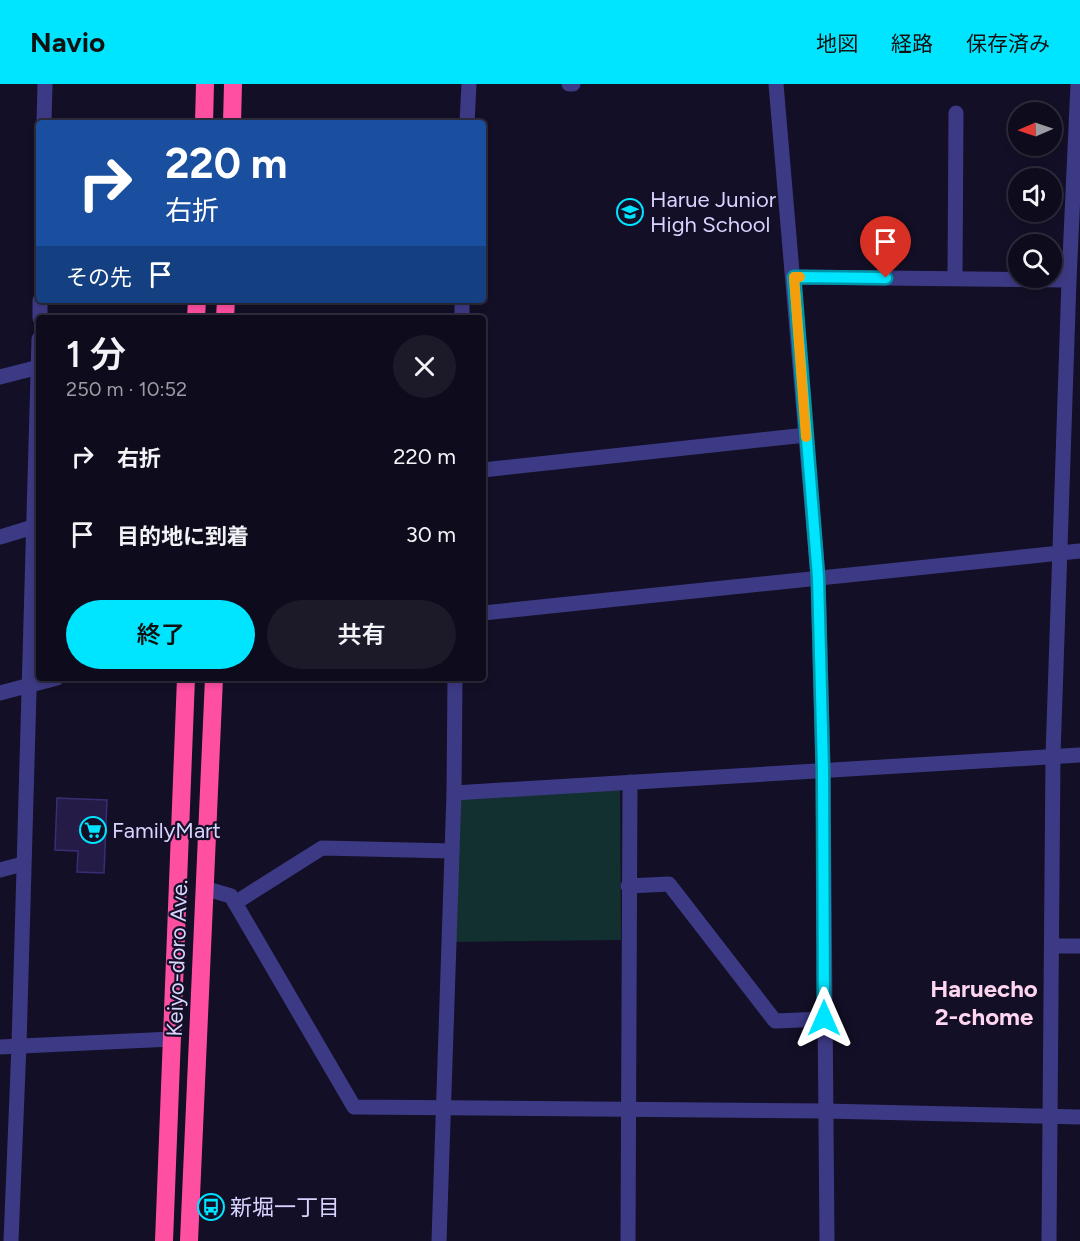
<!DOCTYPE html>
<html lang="ja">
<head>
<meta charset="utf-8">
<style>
	:root { --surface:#0e0b1c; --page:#1c1929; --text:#f1f3f6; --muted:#9b9ba3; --line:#2e2b3b; --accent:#00e5ff }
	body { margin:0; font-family:Figtree,"Noto Sans JP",sans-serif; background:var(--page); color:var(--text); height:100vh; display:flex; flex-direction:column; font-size:22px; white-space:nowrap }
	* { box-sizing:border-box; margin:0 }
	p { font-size:20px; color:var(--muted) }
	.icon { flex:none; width:33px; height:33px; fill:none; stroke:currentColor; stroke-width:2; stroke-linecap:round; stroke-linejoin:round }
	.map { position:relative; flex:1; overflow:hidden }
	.panel { position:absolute; left:36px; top:231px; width:450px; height:366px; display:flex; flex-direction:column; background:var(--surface); border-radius:6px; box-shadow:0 3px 9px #0003,0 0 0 2px var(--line) }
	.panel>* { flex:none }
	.hud { position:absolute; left:36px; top:36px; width:450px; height:183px; border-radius:6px; box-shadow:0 3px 9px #0003,0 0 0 2px var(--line); background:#1a4fa0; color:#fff; overflow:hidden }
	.needle { width:39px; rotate:268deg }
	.buttons { position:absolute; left:1008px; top:18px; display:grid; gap:12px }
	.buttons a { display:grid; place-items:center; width:54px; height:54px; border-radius:50%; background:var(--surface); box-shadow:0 3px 9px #0003,0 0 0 2px var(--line); font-size:30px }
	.pin { position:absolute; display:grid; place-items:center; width:51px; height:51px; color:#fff; margin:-62px -26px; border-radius:50% 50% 50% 0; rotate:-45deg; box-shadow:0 0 6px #0007 }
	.pin .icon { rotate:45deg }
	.me { position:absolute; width:66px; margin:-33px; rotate:0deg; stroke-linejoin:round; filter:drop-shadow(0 0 4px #0008) }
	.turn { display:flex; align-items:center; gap:21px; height:126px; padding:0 30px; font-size:27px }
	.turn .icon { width:78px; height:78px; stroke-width:2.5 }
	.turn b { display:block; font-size:42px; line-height:51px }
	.then { display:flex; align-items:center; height:57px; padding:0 30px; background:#0003; gap:12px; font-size:22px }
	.round { display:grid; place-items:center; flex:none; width:63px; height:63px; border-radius:32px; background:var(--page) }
	.summary { display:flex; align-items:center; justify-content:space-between; height:102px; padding:0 30px }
	h1 { font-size:36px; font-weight:600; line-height:45px }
	.primary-button { display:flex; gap:12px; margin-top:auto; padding:12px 30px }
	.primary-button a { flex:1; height:69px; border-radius:36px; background:var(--accent); color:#111; font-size:24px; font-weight:600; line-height:69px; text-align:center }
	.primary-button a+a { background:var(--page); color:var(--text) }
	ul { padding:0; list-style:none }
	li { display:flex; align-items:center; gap:18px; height:78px; padding:0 30px }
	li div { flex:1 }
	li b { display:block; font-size:22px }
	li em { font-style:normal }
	header { display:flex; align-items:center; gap:36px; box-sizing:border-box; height:84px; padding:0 30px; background:var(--accent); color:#111 }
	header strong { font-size:28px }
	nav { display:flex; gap:33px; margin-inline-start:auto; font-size:21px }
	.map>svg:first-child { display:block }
	.green { fill:#12302f }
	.building { fill:#241b47; stroke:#3b2d73; stroke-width:1.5 }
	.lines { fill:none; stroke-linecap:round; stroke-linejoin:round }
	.minor { stroke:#3d3a85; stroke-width:15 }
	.highway { stroke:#ff4fa3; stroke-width:18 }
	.route-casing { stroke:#0095a6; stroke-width:15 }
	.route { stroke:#00e5ff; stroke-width:10 }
	.slow { stroke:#f59e0b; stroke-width:10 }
	.labels { text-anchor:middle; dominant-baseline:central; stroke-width:4.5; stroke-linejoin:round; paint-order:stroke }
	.poi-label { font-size:22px; fill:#d9d4ff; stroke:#130f26; text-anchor:start }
	.street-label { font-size:22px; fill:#d9d4ff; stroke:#130f26 }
	.neighbourhood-label { font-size:24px; font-weight:bold; fill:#ffd6f0; stroke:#130f26 }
</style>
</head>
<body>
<header>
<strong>Navio</strong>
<nav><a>地図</a><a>経路</a><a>保存済み</a></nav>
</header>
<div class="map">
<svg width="1080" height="1157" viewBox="0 0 1080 1157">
	<rect width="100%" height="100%" fill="#130f26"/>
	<polygon class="green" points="620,704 621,856 455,858 459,714"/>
	<polygon class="building" points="57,714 107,716 104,789 77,788 78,767 55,766"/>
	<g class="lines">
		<g class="minor">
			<polyline points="569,0 573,0"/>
			<polyline points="776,0 818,493 823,686 827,1157"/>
			<polyline points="44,39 45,0"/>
			<polyline points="467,39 469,0"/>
			<polyline points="794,193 1069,196"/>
			<polyline points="955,194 956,29"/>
			<polyline points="40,234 40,216"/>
			<polyline points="462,234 462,216"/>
			<polyline points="0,293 39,283"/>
			<polyline points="483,386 806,351"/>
			<polyline points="0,453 33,443"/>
			<polyline points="483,529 1080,467"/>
			<polyline points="0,609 57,594"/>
			<polyline points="454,709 1080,671"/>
			<polyline points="0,786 23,780"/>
			<polyline points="628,802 669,800 775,937 824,935"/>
			<polyline points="204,804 231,812 354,1023 825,1027 1080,1033"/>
			<polyline points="235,819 322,764 452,767"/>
			<polyline points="1052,862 1080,862"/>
			<polyline points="0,963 172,955"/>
			<polyline points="11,1157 19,961 39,255"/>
			<polyline points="439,1157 454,709 455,594"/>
			<polyline points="628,1157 630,698"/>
			<polyline points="1049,1157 1053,672 1069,196 1078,0"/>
		</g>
		<g class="highway">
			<polyline points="204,39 205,0"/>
			<polyline points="232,39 233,0"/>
			<polyline points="196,234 197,216"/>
			<polyline points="225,234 226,216"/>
			<polyline points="164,1157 186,594"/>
			<polyline points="189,1157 214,594"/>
		</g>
	</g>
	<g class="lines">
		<defs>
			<polyline id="route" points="824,934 823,686 818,493 794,193 886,194"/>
		</defs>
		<use href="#route" class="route-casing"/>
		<use href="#route" class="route"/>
		<polyline class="slow" points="800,193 794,193 806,353"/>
	</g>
	<defs>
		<symbol id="school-ring" viewBox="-11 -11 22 22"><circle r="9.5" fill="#130f26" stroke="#00e5ff" stroke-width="1.5"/><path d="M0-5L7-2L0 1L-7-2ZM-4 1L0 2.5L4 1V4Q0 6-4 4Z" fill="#00e5ff"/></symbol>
		<symbol id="supermarket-ring" viewBox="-11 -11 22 22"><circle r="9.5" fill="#130f26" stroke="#00e5ff" stroke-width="1.5"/><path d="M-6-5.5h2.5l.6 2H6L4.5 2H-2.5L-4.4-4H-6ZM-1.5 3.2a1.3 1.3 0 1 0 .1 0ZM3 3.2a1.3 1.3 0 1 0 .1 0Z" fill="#00e5ff"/></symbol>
		<symbol id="bus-ring" viewBox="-11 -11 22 22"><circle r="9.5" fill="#130f26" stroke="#00e5ff" stroke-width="1.5"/><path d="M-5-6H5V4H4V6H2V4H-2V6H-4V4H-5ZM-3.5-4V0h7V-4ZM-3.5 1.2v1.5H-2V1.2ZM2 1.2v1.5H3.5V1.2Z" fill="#00e5ff"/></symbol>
	</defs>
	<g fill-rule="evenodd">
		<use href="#school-ring" x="615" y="113" width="30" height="30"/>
		<use href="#supermarket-ring" x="78" y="731" width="30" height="30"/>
		<use href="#bus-ring" x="196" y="1108" width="30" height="30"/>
	</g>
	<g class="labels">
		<g class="poi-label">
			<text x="650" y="115">Harue Junior<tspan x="650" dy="25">High School</tspan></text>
			<text x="112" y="746">FamilyMart</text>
			<text x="230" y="1123">新堀一丁目</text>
		</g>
		<g class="street-label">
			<text transform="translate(177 874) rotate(-88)">Keiyo-doro Ave.</text>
		</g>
		<g class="neighbourhood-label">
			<text x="984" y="904">Haruecho<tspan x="984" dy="28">2-chome</tspan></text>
		</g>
	</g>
</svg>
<div class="buttons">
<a><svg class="needle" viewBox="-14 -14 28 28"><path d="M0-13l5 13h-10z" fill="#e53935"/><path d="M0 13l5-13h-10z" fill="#9b9ba3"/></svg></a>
<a><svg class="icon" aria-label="sound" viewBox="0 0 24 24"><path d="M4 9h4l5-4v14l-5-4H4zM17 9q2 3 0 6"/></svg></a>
<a><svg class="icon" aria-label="search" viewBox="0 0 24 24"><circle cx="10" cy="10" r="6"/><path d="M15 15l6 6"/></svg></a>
</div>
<div class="pin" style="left:886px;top:194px;background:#d93025"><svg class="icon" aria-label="arrive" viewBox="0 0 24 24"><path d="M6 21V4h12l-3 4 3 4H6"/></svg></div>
<svg class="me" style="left:824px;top:934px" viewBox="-20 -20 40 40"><path d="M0-17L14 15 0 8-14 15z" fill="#00e5ff" stroke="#fff" stroke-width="4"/></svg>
<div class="hud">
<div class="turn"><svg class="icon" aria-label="right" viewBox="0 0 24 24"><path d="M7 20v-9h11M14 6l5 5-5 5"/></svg><div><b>220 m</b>右折</div></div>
<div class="then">その先<svg class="icon" aria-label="arrive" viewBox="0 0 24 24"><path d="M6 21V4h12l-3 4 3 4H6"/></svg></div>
</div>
<section class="panel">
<div class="summary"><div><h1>1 分</h1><p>250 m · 10:52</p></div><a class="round"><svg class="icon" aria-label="close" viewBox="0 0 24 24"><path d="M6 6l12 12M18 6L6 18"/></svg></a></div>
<ul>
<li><svg class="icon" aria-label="right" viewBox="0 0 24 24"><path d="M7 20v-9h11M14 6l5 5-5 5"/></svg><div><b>右折</b></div><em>220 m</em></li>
<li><svg class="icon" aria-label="arrive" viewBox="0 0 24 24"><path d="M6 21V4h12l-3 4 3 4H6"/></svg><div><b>目的地に到着</b></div><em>30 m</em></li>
</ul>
<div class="primary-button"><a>終了</a><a>共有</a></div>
</section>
</div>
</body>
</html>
